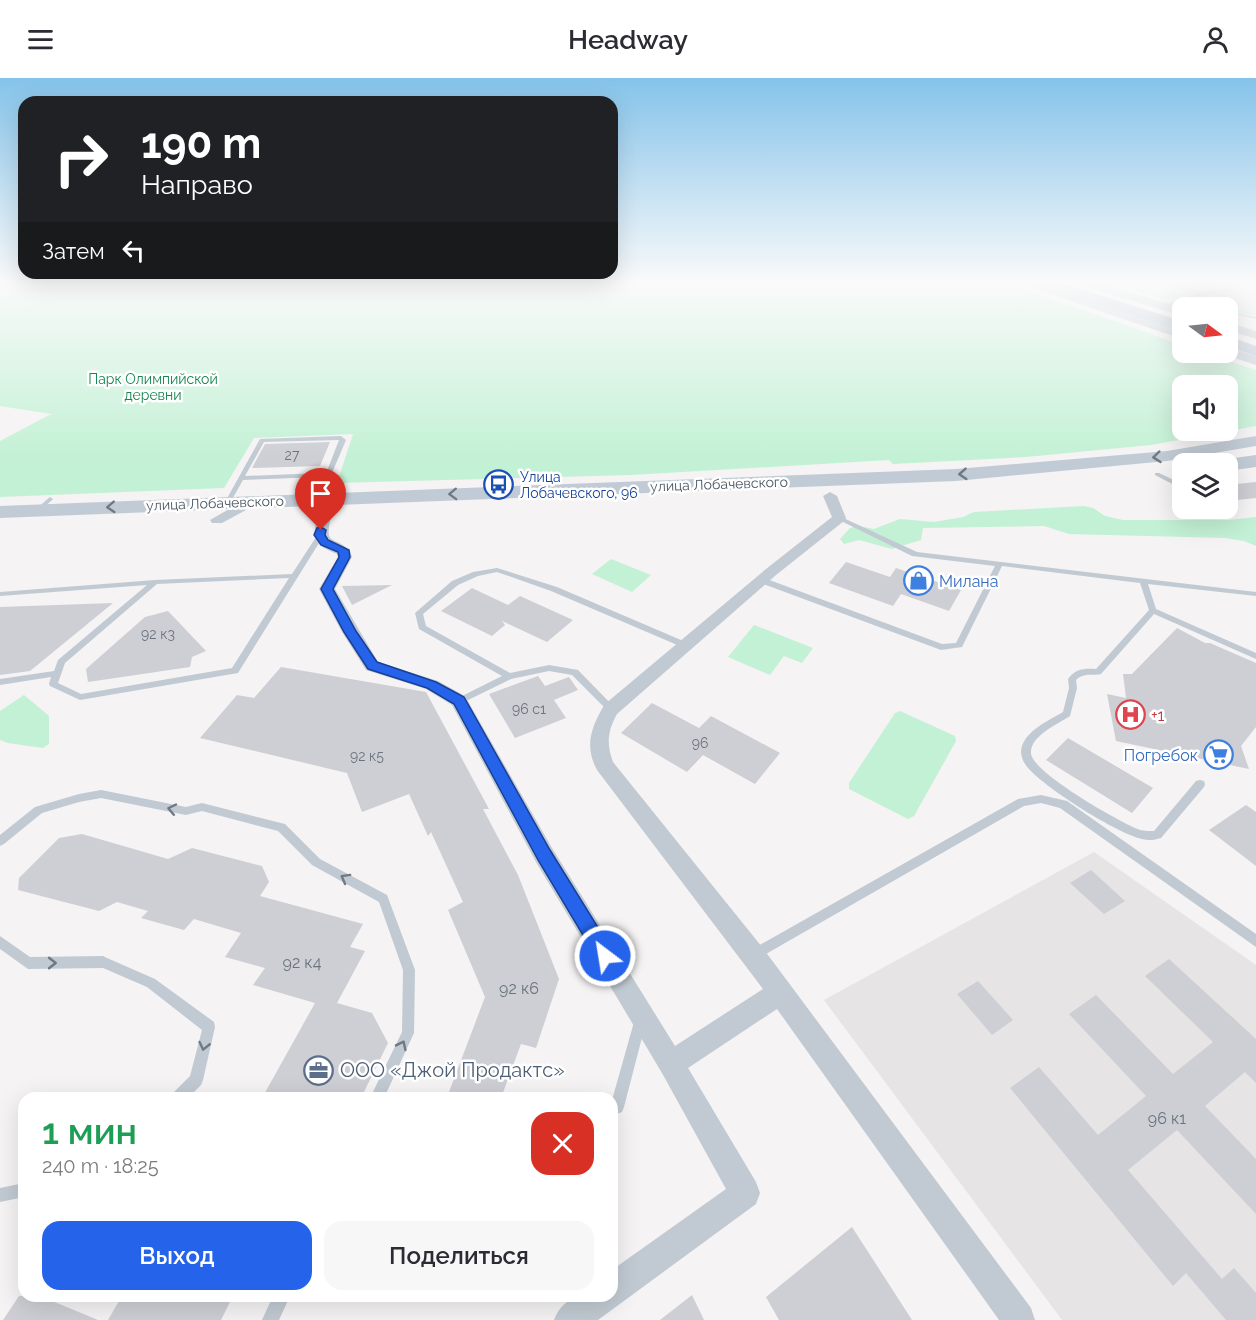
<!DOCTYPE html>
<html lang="ru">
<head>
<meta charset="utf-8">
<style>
	:root { --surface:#fff; --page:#f7f7f7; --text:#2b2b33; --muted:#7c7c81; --accent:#2563eb }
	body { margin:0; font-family:Raleway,sans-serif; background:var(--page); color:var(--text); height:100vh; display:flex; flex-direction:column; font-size:22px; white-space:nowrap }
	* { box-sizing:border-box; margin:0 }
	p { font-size:20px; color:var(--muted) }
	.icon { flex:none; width:33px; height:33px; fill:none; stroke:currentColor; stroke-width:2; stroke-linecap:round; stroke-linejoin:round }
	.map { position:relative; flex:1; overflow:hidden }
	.side { position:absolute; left:18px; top:1014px; width:600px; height:210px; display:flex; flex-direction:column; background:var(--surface); border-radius:18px; box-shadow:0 6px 24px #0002 }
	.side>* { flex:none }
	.banner { position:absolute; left:18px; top:18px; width:600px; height:183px; border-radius:18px; box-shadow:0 6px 24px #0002; background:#202124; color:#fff; overflow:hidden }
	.needle { width:39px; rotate:105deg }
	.controls { position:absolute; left:1172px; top:219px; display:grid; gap:12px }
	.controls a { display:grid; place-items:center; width:66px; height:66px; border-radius:12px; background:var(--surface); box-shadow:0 6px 24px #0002; font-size:30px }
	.pin { position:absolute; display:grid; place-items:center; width:51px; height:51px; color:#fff; margin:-62px -26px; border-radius:50% 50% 50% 0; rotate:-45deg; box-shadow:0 0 6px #0007 }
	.pin .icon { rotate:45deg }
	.me { position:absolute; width:66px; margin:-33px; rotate:329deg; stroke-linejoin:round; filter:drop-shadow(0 0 4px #0008) }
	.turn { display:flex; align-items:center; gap:21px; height:126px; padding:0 24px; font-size:27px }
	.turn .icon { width:78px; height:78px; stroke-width:2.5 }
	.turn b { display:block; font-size:42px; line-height:51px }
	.then { display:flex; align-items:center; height:57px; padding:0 24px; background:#0003; gap:12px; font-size:22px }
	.round { display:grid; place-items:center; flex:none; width:63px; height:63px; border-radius:18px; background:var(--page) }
	.headline { display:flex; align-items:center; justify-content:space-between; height:102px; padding:0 24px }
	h1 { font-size:36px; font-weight:600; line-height:45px; color:#1e9e55 }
	.button { display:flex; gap:12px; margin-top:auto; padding:12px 24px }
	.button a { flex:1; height:69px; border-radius:18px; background:var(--accent); color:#fff; font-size:24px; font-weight:600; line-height:69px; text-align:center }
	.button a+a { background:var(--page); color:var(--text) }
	header { display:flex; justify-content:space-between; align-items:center; height:78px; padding:0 24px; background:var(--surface); font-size:27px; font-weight:600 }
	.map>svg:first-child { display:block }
	.education { fill:#e6e4e5 }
	.green { fill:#c3f1d5; fill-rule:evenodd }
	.building { fill:#cdcfd5 }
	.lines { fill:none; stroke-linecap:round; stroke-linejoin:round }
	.service { fill:#c1cad2; fill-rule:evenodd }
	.minor { fill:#c1cad2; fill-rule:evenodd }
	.secondary { fill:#c1cbd6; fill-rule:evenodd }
	.primary { fill:#b3c2d1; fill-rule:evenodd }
	.oneway { stroke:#6e7984 }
	.oneway2 { stroke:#6e7983 }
	.route { fill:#2563eb; stroke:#184099; stroke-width:1.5 }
	.labels { text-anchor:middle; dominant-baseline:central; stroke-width:5; stroke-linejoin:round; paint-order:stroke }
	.far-park-label { font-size:14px; fill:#17864f; stroke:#fff }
	.number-label { font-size:14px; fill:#6b747e }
	.far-transit-label { font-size:14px; fill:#164399; stroke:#fff; text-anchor:start }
	.far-street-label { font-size:14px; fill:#4a5661; stroke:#fff }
	.shop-label { font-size:16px; fill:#366cbe; stroke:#fff; text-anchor:start }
	.health-label { font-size:16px; fill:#be3a42; stroke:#fff; text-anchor:start }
	.near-number-label { font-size:16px; fill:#6b747e }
	.near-service-label { font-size:20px; fill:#4e5e75; stroke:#fff; text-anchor:start }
</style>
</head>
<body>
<header><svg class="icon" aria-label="menu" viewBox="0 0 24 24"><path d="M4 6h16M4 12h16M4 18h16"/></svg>Headway<svg class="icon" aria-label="person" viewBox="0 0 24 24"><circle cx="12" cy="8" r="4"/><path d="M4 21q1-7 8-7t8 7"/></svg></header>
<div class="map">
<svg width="1256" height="1242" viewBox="0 0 1256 1242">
	<rect width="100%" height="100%" fill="#f5f3f3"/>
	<g class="education">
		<polygon points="1154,205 1256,205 1256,235 1202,219"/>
		<polygon points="1094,774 1256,887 1256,1242 1062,1242 824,922"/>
	</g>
	<g class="green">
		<path d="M0 205H1007L1182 267V274L1204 275 1256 292V348L1151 367 1026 379 893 386 889 382 631 397 337 405 353 356 254 360 224 410 0 419V363L51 336 0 328ZM1182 308H1227V352H1182Z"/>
		<polygon points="1107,205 1154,205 1184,217 1164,222"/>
		<polygon points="1202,219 1256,235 1256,238 1227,232 1227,230 1190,226 1188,223"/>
		<polygon points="1084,428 1093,430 1105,438 1123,442 1228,442 1256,439 1256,468 1244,463 1225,460 1069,456 1044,448 923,450 921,462 892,471 859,462 844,466 840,461 850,450 858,448 874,451 900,441 934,444 963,439 974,434"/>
		<polygon points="611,481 651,497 632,514 592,496"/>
		<polygon points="754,547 813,570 802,585 784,578 770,597 728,579"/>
		<polygon points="24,617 49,638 49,666 43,670 8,665 0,662 0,633"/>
		<polygon points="900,633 955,658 956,663 914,738 908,741 849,711 849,705 895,635"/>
	</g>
	<g class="building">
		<polygon points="330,364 320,388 252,390 265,366"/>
		<polygon points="1256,404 1256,420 1227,423 1227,407"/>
		<polygon points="846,484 890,499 896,490 961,512 949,533 901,516 893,528 829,505"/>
		<polygon points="392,507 352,527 342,508"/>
		<polygon points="472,510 508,527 520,518 573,542 547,564 502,543 505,547 492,558 441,533"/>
		<polygon points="113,525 30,593 0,597 0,529"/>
		<polygon points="168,533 206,573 192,579 190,589 88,604 86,591 145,539"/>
		<polygon points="1177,550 1205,565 1210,565 1256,585 1256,649 1241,668 1249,691 1116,663 1107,616 1126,620 1123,596 1132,596"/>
		<polygon points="281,589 426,614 489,731 483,731 518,797 559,901 536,970 521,966 501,1020 473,1020 449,1014 485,919 448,832 463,824 431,754 428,758 409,716 362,734 347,695 200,660 237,617 254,620"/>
		<polygon points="538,598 545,608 569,599 578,612 554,622 566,640 515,660 489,616"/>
		<polygon points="652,625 699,650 711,638 780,675 755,706 703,677 687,694 621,655"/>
		<polygon points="1068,660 1153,710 1132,735 1046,682"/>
		<polygon points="1246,727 1256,734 1256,788 1209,752"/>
		<polygon points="82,756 168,781 192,770 262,788 269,804 260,818 363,846 350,869 365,873 337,925 372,935 388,965 361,1020 262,1020 315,925 253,907 265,890 225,879 241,855 194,841 184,852 141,840 148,833 117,824 99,833 18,812 19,800 59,760"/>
		<polygon points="1091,792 1125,823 1104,836 1070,805"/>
		<polygon points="1169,881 1256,961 1256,1005 1245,994 1205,1028 1256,1081 1256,1136 1177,1052 1128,1092 1222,1201 1234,1190 1256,1215 1256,1242 1226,1242 1186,1195 1173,1208 1010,1010 1039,989 1098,1057 1146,1018 1069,936 1096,917 1173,996 1213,964 1145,898"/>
		<polygon points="978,903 1013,942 992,957 957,916"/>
		<polygon points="852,1149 912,1242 779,1242 766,1219"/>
		<polygon points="692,1217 704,1242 660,1242"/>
		<polygon points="19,1218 40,1218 98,1242 3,1242"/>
		<polygon points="122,1218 233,1218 221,1242 108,1242"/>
	</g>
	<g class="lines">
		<g class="service">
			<polygon points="1166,205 1172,205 1203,214 1234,210 1238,205 1242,205 1236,212 1204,216 1164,229 1162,227 1199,215"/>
			<polygon points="1187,229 1200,229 1202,230 1185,230"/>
			<polygon points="1227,233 1256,239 1256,241 1227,235"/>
			<path d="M341 358 346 362 332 395 322 399 243 402 230 425 228 426 225 424 260 361ZM339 362 327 393 321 395 245 398 264 364Z"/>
			<polygon points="1155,395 1159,395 1182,406 1182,411 1155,397"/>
			<polygon points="50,419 53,421 52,422 40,433 36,433 36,431"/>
			<path d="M839 438 917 474 1256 514V518L1148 506 1156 531 1256 575V581L1154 536 1101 596C1092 598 1084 594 1076 602L1077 610 1070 638C1058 646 1030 658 1031 675 1031 694 1121 745 1140 752 1145 753 1149 753 1154 753L1196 703 1200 702 1204 703 1205 706 1204 709 1161 760C1155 762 1148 763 1142 761 1116 755 1047 711 1029 691 1025 687 1021 680 1021 674 1022 654 1048 643 1063 634L1069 610 1068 601C1075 591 1084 590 1096 591L1149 532 1140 505 1002 488 962 569 941 572 758 504V500H764L942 566 956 565 995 488 912 478 837 441 836 440Z"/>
			<path d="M320 455 324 457 238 595 80 622 50 608 49 606 51 599 0 607V601L54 593 58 582 147 507 0 518V514L155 502 292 496 318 456ZM289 500 232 590 81 616 58 605 65 585 157 506Z"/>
			<polygon points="497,490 557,509 688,565 689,567 685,570 682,569 551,513 497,494 478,498 458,507 423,536 426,548 510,595 549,587 578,592 616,631 614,633 608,633 572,597 549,593 511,601 462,625 456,625 454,623 456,621 502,598 419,551 415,535 452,503 473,494"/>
			<polygon points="101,712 186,729 202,725 285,746 320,781 387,817 415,892 414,955 384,1020 370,1020 402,954 403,892 379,824 312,787 278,753 202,733 186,737 101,720 79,724 42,735 4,766 0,768 0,757 35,729 79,716"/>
			<polygon points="1041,717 1067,723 1256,856 1256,869 1060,730 1041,725 1024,728 757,881 753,883 749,881 747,877 749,873 1018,721"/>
			<polygon points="0,858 30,879 103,878 107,880 155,901 214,944 215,949 203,1002 201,1007 188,1020 171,1020 173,1015 190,998 202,952 147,909 103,890 28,891 0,871"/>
			<polygon points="640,938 645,939 646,944 624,1029 622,1034 617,1036 612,1034 612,1022 634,944 635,939"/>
			<polygon points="24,1105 24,1119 0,1124 0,1110"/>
			<polygon points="273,1218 290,1218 279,1242 262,1242"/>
		</g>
		<g class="minor">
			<path d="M830 414 837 418 846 440 844 443 776 497 617 636C608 652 606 666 613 684L762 869 1031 1230 1035 1242H999L777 931 688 990 756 1104 760 1115 756 1126 598 1242H554C565 1214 586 1218 612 1218V1192L726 1111 662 995 536 784 452 627 426 611 366 592 342 554 319 511 338 479 337 476C313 466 312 463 317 438L324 434 329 435 331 438C324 470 333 456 350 473L352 479 335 511 378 584 438 603 465 618 552 770 675 968 763 911 597 692C584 668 591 649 605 626L766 491 832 439 823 418Z"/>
			<polygon points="228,420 244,426 246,432 222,445 212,445 210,442 231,430 221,424"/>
		</g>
		<g class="secondary">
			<polygon points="1025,205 1043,205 1182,252 1182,261 1027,208"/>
			<polygon points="1082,205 1100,205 1182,230 1182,238 1084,208"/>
			<polygon points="1227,244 1256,253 1256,261 1227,252"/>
			<polygon points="1227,269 1256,278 1256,287 1222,276 1221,274 1227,274"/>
			<polygon points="1256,358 1256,368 1167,383 956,403 0,440 0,428 956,391 1167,373"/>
			<polygon points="1256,377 1256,389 1227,393 1227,386 1219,386 1227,381"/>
		</g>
		<g class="primary">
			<polygon points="1042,205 1062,205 1182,243 1182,253 1044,208"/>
			<polygon points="1227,258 1256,268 1256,278 1227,268"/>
		</g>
	</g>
	<defs><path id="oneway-chevron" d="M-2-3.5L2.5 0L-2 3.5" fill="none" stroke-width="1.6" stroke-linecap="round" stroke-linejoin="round" transform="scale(1.5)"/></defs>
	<g class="oneway">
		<use href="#oneway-chevron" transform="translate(1157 379) rotate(174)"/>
		<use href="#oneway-chevron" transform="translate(963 396) rotate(176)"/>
		<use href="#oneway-chevron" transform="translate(453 416) rotate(178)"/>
		<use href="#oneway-chevron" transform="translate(111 429) rotate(177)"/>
	</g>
	<g class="oneway2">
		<use href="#oneway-chevron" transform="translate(172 731) rotate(-168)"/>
		<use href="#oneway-chevron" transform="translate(345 800) rotate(-151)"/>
		<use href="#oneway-chevron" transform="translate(52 885)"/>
		<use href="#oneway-chevron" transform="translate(402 967) rotate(-64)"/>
		<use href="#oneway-chevron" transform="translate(204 968) rotate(103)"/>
	</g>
	<linearGradient id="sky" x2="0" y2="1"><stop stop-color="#85c3ea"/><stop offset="0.54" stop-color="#fafafa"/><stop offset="1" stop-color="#fafafa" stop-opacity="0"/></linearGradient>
	<rect width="1256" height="379" fill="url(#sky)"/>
	<polygon class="route" points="321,449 326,452 325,457 328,462 349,472 350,479 333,511 356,553 377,584 436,604 464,619 550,772 612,872 614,878 612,884 605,887 599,884 538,782 454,626 427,610 368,591 344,554 321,511 339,479 338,474 321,467 314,457 317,450"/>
	<defs>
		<symbol id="bus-ring" viewBox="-11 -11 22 22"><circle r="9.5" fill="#fff" stroke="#1a4fb4" stroke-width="1.5"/><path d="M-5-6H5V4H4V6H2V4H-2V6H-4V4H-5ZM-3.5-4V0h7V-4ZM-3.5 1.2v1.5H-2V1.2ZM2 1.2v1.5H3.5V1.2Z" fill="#1a4fb4"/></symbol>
		<symbol id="shop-ring" viewBox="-11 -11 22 22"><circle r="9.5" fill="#fff" stroke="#3f7fe0" stroke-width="1.5"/><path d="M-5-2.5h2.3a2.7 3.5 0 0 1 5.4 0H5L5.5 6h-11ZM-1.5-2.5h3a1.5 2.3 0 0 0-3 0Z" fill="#3f7fe0"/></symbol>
		<symbol id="hospital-ring" viewBox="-11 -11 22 22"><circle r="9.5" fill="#fff" stroke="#e0444e" stroke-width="1.5"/><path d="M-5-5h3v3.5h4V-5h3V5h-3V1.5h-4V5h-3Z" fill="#e0444e"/></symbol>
		<symbol id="supermarket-ring" viewBox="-11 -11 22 22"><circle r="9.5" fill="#fff" stroke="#3f7fe0" stroke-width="1.5"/><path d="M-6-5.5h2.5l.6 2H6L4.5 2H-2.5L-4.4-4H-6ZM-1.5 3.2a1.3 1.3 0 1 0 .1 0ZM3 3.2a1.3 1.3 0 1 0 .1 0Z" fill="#3f7fe0"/></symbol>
		<symbol id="office-ring" viewBox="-11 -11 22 22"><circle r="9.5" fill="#fff" stroke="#5c6f8a" stroke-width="1.5"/><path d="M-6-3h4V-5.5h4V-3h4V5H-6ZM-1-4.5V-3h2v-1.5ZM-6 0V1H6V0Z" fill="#5c6f8a"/></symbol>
	</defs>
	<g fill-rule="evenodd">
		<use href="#bus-ring" x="482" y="390" width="33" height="33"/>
		<use href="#shop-ring" x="902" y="486" width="33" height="33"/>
		<use href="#hospital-ring" x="1114" y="620" width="33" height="33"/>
		<use href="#supermarket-ring" x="1202" y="660" width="33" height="33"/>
		<use href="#office-ring" x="302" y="976" width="33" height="33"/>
	</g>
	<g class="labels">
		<g class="far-park-label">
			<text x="153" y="301">Парк Олимпийской<tspan x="153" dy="16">деревни</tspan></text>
		</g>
		<g class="number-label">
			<text x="292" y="377">27</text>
			<text x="158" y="556">92 к3</text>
			<text x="529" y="631">96 с1</text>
			<text x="700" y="665">96</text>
			<text x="367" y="678">92 к5</text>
		</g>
		<g class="far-transit-label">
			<text x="520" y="399">Улица<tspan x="520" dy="16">Лобачевского, 96</tspan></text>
		</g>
		<g class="far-street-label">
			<text transform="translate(719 406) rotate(-2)">улица Лобачевского</text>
			<text transform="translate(215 425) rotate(-2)">улица Лобачевского</text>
		</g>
		<g class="shop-label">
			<text x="939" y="503">Милана</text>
			<text x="1198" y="677" text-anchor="end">Погребок</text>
		</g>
		<g class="health-label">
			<text x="1151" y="637">+1</text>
		</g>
		<g class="near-number-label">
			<text x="302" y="884">92 к4</text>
			<text x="519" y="910">92 к6</text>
			<text x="1167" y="1040">96 к1</text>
		</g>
		<g class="near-service-label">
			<text x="340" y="992">ООО «Джой Продактс»</text>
		</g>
	</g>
</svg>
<div class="controls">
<a><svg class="needle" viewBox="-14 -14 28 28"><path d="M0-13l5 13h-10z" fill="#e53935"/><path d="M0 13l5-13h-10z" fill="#7c7c81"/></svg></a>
<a><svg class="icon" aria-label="sound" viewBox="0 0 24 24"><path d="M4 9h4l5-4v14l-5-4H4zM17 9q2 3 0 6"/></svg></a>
<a><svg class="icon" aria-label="layers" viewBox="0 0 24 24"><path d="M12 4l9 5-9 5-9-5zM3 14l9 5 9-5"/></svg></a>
</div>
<div class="pin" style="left:321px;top:452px;background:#d93025"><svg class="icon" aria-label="arrive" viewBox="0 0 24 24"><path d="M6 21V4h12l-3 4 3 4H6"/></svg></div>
<svg class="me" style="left:605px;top:878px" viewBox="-20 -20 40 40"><circle r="17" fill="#2563eb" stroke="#fff" stroke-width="3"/><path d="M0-11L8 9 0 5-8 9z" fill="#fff"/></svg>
<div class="banner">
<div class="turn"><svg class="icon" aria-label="right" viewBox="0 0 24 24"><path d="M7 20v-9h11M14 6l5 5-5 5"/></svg><div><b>190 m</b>Направо</div></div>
<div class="then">Затем<svg class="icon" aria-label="left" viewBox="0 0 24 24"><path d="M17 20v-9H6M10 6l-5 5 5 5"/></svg></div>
</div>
<section class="side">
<div class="headline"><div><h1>1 мин</h1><p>240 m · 18:25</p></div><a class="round" style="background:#d93025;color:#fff"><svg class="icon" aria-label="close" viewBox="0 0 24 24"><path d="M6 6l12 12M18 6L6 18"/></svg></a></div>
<div class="button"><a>Выход</a><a>Поделиться</a></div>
</section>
</div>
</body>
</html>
